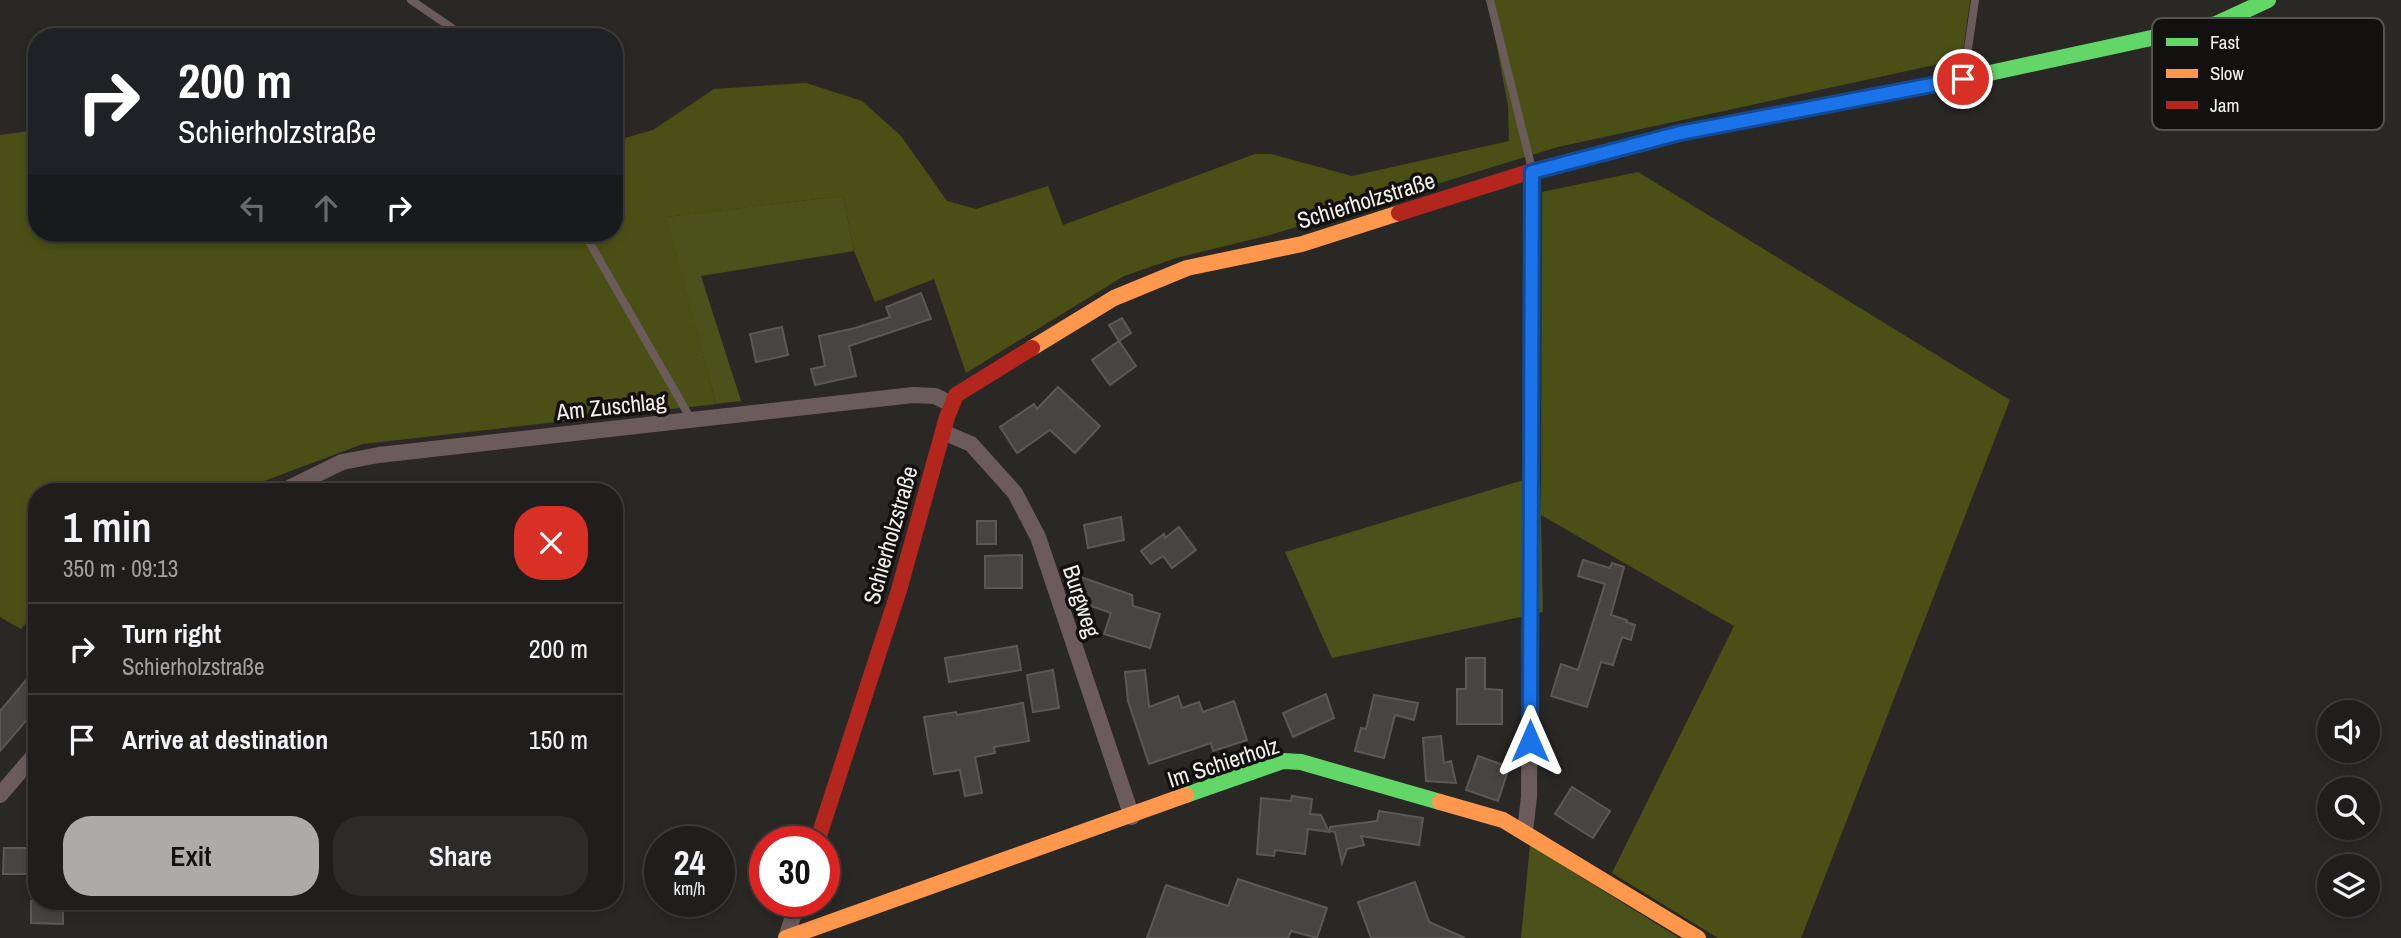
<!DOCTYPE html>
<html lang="en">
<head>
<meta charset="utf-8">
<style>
	:root { --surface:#201e1c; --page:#2d2b29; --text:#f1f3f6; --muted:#a2a2a3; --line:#3d3c3b; --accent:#adaba8 }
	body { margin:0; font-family:"Archivo Narrow",sans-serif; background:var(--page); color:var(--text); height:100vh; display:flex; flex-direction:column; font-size:26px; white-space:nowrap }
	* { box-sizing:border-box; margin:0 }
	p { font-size:23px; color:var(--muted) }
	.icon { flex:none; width:38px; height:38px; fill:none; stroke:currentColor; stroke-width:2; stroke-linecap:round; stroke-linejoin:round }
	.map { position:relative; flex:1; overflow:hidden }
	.side { position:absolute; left:28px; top:483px; width:595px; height:427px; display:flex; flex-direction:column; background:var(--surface); border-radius:28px; box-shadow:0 4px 10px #0003,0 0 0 2px var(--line) }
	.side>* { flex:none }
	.guide { position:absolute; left:28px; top:28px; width:595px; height:214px; border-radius:28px; box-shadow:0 4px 10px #0003,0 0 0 2px var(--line); background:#202124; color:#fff; overflow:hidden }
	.controls { position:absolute; left:2317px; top:700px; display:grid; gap:14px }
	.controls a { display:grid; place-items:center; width:63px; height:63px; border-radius:50%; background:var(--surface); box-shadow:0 4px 10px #0003,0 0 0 2px var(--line); font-size:35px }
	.speed { position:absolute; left:644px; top:826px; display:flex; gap:14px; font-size:35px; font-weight:700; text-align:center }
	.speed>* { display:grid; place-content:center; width:91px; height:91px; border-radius:50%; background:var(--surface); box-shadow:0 4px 10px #0003,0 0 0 2px var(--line); line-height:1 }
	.speed small { font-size:18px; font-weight:400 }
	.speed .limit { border:10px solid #d22; background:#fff; color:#111 }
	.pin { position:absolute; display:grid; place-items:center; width:60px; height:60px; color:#fff; margin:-30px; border:4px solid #fff; border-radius:50%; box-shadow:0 2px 7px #0007 }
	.me { position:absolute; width:77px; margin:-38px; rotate:0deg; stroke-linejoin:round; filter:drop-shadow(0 0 5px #0008) }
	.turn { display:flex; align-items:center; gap:24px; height:147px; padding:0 35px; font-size:32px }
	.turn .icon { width:91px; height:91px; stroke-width:2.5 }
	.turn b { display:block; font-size:49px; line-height:60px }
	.lanes { display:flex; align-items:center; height:66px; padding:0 35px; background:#0003; justify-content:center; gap:35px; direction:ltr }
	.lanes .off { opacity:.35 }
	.round { display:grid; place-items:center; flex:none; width:74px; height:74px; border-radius:28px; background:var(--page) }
	.summary { display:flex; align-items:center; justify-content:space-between; height:119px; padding:0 35px }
	h1 { font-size:42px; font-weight:600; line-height:52px }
	.action { display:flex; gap:14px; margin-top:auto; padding:14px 35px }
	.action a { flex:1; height:80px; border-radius:28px; background:var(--accent); color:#111; font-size:28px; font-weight:600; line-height:80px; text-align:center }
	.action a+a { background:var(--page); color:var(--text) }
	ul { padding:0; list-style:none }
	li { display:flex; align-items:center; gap:21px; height:91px; padding:0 35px; border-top:2px solid var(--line) }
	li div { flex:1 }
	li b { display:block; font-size:26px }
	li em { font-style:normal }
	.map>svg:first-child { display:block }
	.green { fill:#4b511a }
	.forest { fill:#4a5015 }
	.building { fill:#474544; stroke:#5b5957; stroke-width:2 }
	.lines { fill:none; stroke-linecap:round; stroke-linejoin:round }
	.lane { stroke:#6c5b5b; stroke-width:8 }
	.street { stroke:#6c5b5b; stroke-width:16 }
	.fast { stroke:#63d668; stroke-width:16 }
	.slow { stroke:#ff974d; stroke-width:16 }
	.jam { stroke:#b3261e; stroke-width:16 }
	.route-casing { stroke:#114b97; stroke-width:18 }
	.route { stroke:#1a73e8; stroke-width:12 }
	.labels { text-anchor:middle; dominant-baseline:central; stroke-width:7; stroke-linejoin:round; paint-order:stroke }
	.street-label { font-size:23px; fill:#f3f1ee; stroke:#12110f }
	.key { fill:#12110f; stroke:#565452; stroke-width:2 }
	.key-label { font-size:19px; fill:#f3f1ee }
</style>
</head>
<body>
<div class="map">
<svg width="2401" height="938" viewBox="0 0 2401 938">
	<rect width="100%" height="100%" fill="#2a2825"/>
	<g class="green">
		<polygon points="843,196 854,251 701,276 741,401 716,404 666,217"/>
		<polygon points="1540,475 1543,612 1332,658 1285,552"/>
		<polygon points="1530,845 1679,938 1521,938"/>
	</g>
	<g class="forest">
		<polygon points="1488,0 1970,0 1962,59 1558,147 1270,235 1176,258 1124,276 966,373 934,279 875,302 854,251 843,196 667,217 716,404 363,444 264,481 250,492 37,492 37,618 31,617 21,629 0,617 0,135 37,130 37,233 614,233 614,141 653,130 714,89 806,83 862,101 901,136 947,201 976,209 1048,186 1063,225 1255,154 1271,154 1352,176 1509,141 1508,106"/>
		<polygon points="1638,172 2010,400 1801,938 1718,938 1612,873 1734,626 1541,515 1542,192"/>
	</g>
	<g class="building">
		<polygon points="921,293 931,319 849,346 856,376 815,385 811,369 825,366 819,336 855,328 890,317 886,307"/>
		<polygon points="1122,318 1131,333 1119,341 1109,325"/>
		<polygon points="782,327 788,355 756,362 750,334"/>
		<polygon points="1119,341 1136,366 1110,385 1092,360"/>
		<polygon points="1058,387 1100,426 1075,453 1050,430 1017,453 1000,427 1034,404 1037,409"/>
		<polygon points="1121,517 1124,540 1088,548 1084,525"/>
		<rect x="977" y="521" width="19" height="23"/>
		<polygon points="1179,527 1196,550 1172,568 1163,556 1151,564 1141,551 1164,534 1165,538"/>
		<polygon points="1022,555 1022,588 985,588 985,556"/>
		<polygon points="1583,560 1610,568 1612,563 1624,567 1611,615 1627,620 1626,622 1635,625 1631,640 1622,637 1613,665 1601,662 1587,707 1551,696 1561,664 1578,670 1605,584 1578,576"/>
		<polygon points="1078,576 1132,595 1133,606 1160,614 1150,648 1104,634 1111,613 1070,599"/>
		<polygon points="1017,646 1021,670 949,682 945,658"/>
		<polygon points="1466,658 1485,658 1485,689 1502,690 1502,724 1457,724 1457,689 1466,689"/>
		<polygon points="37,667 37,708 0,751 0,711"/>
		<polygon points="1053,670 1059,708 1033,712 1027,675"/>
		<polygon points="1145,670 1149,707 1178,696 1182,708 1199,702 1203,712 1234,701 1247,740 1213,751 1211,743 1149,764 1128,701 1125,672"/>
		<polygon points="1326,694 1334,718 1293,737 1283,713"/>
		<polygon points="1374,695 1418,703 1414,720 1395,715 1384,758 1355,751 1361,728 1366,729"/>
		<polygon points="1023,703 1029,741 994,747 995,753 975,757 982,793 965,796 960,770 934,774 924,717 956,712 957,715"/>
		<polygon points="1441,736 1444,763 1451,761 1456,783 1426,781 1423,738"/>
		<polygon points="1478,756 1509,767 1498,801 1466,790"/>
		<polygon points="1572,787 1610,811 1593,838 1555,814"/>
		<polygon points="1292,796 1312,799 1310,814 1321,815 1329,832 1308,829 1305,854 1275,850 1274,856 1257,854 1261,798 1291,801"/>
		<polygon points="1379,811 1423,818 1419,845 1361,836 1364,845 1347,849 1342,863 1335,832 1330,831 1330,827 1377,821"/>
		<polygon points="4,848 37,848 37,874 3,874"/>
		<polygon points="1238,879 1327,908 1317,938 1291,931 1288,938 1147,938 1166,885 1228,906"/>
		<polygon points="1415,882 1429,922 1465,938 1371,938 1358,902"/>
		<polygon points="31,901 63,901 63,924 31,923"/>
	</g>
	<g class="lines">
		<g class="lane">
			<polyline points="411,0 452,28 459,37"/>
			<polyline points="1490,0 1532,169"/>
			<polyline points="1964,77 1975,0"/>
			<polyline points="584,233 692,421"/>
		</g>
		<g class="street">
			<polyline points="943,432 971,444 1015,493 1038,537 1132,817"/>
			<polyline points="281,492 342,462 379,455 913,395 935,396 951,404"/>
			<polyline points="0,795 37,752"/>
			<polyline points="1525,831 1529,797 1532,171"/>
			<polyline points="786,938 798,901"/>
		</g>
		<g class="fast">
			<polyline points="1985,74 2216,24 2268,0"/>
			<polyline points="1186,795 1283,761 1301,762 1440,802"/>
		</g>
		<g class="slow">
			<polyline points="1032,348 1114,298 1187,268 1302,244 1399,213"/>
			<polyline points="1440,802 1503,820 1698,938"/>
			<polyline points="786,938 1186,795"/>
		</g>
		<g class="jam">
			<polyline points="1399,213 1532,171 1680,133 1985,74"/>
			<polyline points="817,842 899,590 947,417 956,395 1032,348"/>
		</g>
	</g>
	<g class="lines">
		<defs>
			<polyline id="route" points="1530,741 1532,172 1680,133 1963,79"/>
		</defs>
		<use href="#route" class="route-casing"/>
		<use href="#route" class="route"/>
	</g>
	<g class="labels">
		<g class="street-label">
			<text transform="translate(1366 200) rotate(-17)">Schierholzstraße</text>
			<text transform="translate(611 406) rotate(-6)">Am Zuschlag</text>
			<text transform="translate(890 535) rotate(-74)">Schierholzstraße</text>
			<text transform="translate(1082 601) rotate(72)">Burgweg</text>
			<text transform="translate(1223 762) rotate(-18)">Im Schierholz</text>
		</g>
	</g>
	<rect x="2152" y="18" width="232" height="112" rx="10" class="key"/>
	<rect x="2166" y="38" width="32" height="8" fill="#63d668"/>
	<rect x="2166" y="69" width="32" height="9" fill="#ff974d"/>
	<rect x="2166" y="101" width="32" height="8" fill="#b3261e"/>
	<g class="key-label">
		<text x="2210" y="49">Fast</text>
		<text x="2210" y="80">Slow</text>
		<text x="2210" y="112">Jam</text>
	</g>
</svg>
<div class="controls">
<a><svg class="icon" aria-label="sound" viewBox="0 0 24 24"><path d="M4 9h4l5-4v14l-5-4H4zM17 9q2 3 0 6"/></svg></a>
<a><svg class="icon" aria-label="search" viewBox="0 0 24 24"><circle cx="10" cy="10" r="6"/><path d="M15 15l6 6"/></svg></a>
<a><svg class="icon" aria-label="layers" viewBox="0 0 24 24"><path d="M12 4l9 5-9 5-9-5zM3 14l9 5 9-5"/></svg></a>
</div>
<div class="speed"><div>24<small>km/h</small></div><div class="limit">30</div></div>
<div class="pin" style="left:1963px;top:79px;background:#d93025"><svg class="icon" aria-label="arrive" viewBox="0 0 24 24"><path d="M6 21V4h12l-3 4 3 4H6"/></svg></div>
<svg class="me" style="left:1530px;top:741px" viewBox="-20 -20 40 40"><path d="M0-17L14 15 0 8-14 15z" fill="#1a73e8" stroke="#fff" stroke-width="4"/></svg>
<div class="guide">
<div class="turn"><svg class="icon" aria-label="right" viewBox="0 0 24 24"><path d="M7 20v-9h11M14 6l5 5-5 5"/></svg><div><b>200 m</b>Schierholzstraße</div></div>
<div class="lanes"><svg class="icon off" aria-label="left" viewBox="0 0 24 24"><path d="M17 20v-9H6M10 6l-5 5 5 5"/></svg><svg class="icon off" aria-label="ahead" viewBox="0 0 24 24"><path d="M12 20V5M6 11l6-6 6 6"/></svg><svg class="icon" aria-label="right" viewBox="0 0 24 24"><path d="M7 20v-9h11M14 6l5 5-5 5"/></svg></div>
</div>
<section class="side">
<div class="summary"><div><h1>1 min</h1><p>350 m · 09:13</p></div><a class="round" style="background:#d93025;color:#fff"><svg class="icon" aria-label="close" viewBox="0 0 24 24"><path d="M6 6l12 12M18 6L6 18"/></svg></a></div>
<ul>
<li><svg class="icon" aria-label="right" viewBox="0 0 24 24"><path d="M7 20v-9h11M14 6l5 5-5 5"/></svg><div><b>Turn right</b><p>Schierholzstraße</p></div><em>200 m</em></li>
<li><svg class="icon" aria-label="arrive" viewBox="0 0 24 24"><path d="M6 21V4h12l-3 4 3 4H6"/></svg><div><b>Arrive at destination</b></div><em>150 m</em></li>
</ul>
<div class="action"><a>Exit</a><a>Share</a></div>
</section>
</div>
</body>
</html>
